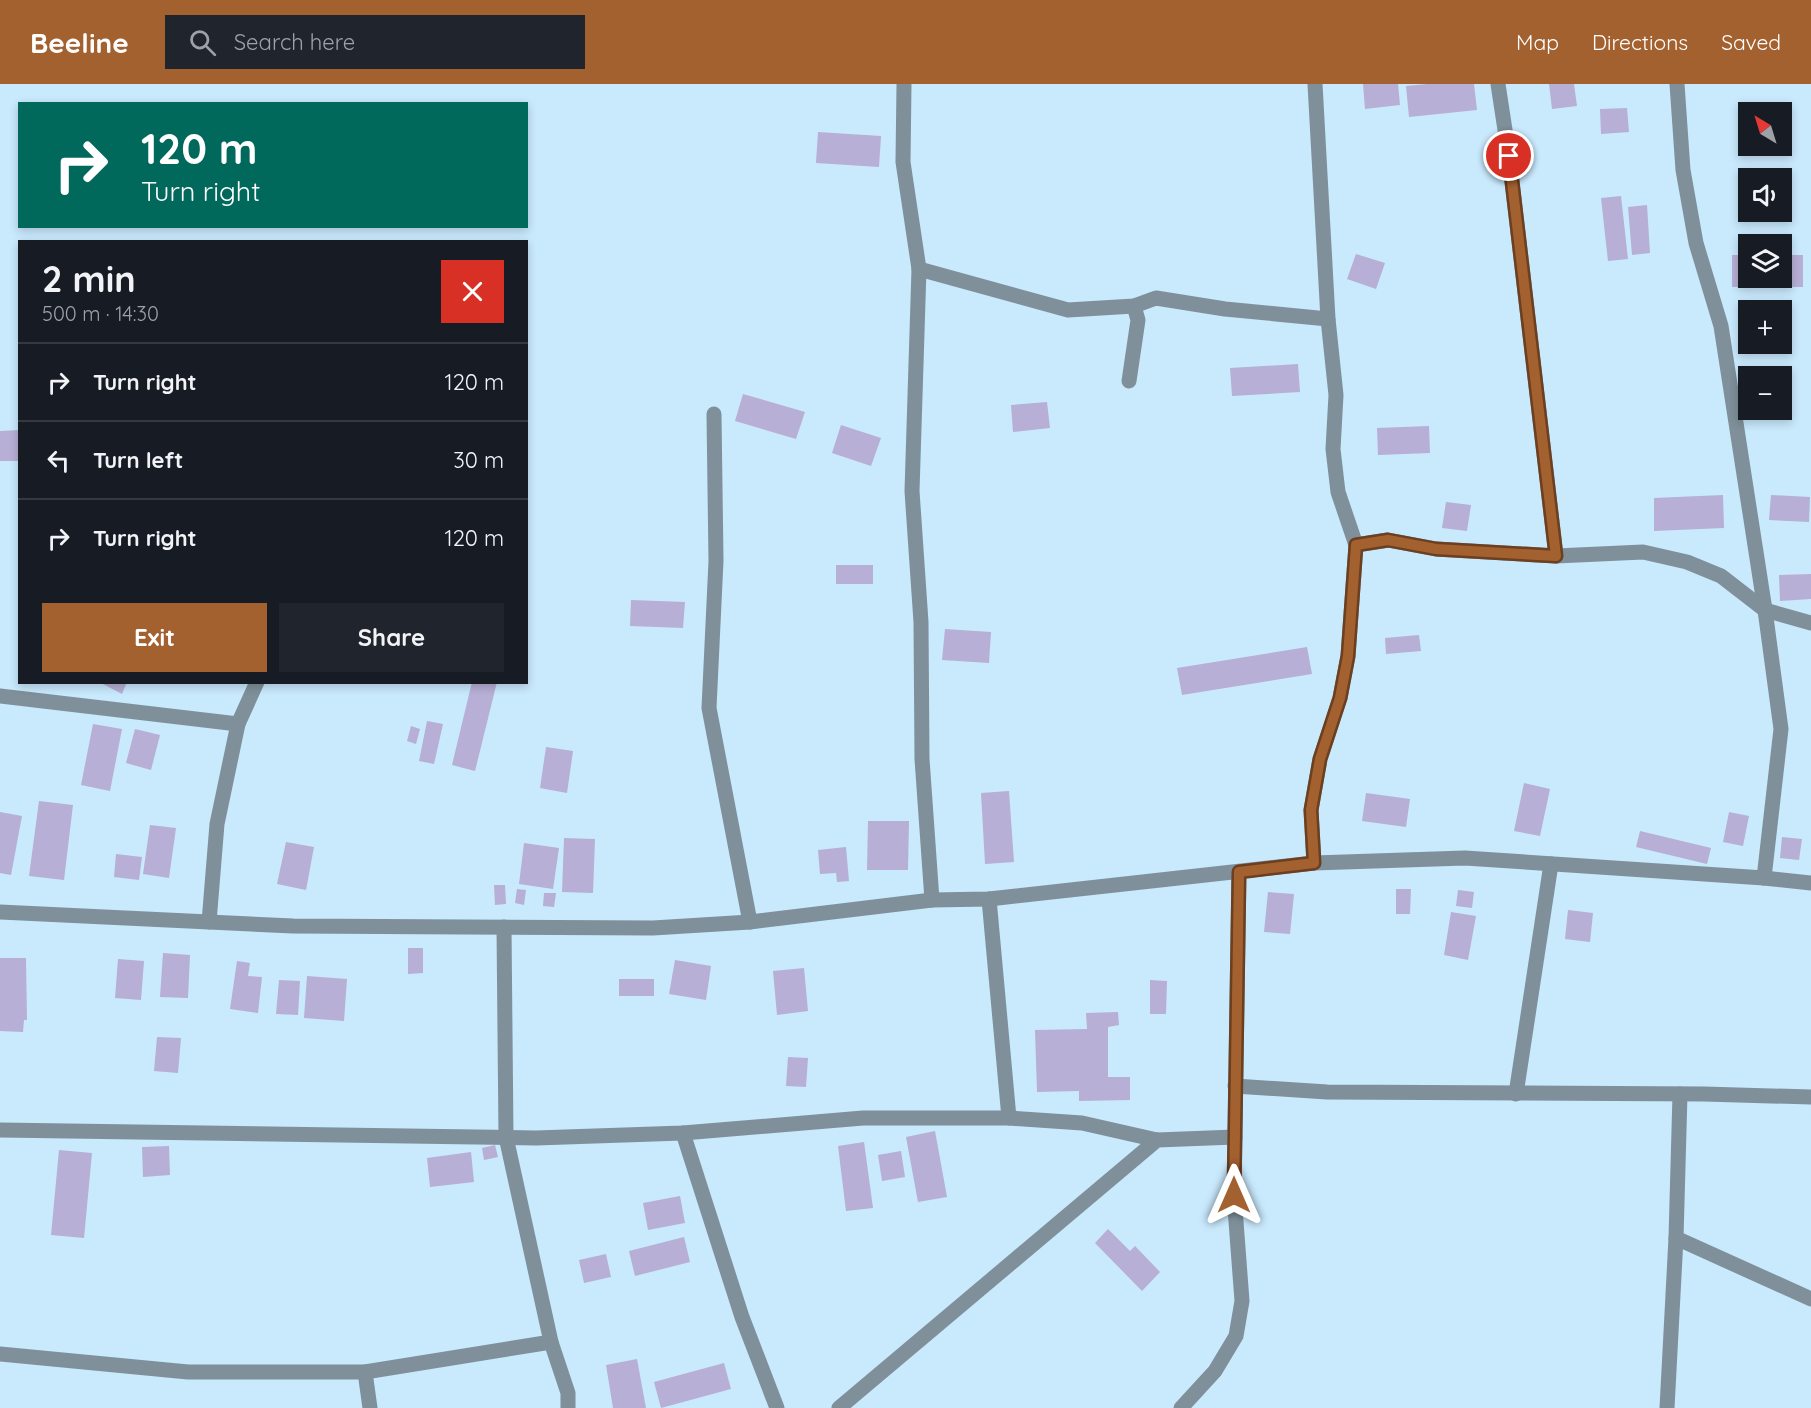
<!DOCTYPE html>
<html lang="en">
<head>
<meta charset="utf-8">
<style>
	:root { --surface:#171b24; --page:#20242c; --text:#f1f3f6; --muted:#9ea1a6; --line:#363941; --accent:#a46130 }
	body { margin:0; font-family:Quicksand,sans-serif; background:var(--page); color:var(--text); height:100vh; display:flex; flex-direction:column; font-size:22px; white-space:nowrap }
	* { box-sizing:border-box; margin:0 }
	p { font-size:20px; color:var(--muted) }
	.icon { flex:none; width:33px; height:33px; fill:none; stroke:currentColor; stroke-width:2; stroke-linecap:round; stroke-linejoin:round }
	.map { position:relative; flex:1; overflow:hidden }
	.sheet { position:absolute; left:18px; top:156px; width:510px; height:444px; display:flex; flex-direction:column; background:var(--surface); border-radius:0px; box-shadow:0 3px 9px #0003 }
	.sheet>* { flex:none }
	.banner { position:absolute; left:18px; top:18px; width:510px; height:126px; border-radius:0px; box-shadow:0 3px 9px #0003; background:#00695c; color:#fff; overflow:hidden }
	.needle { width:39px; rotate:322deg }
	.buttons { position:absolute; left:1738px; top:18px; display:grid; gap:12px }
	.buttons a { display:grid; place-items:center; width:54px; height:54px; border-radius:0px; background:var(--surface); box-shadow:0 3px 9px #0003; font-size:30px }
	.pin { position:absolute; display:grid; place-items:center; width:51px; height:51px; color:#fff; margin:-26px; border:3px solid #fff; border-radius:50%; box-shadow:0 2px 6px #0007 }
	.me { position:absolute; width:66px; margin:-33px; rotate:0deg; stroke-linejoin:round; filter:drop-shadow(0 0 4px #0008) }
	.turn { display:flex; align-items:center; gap:21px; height:126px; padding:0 24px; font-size:27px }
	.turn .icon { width:78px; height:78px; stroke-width:2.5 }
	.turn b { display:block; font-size:42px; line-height:51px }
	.round { display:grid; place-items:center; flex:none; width:63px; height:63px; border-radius:0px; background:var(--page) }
	.head { display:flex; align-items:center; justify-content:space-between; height:102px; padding:0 24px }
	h1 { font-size:36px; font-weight:800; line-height:45px }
	.primary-button { display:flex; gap:12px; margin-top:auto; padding:12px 24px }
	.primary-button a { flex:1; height:69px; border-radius:0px; background:var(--accent); color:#fff; font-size:24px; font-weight:800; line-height:69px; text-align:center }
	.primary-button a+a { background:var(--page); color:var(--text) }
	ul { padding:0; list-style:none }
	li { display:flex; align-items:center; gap:18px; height:78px; padding:0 24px; border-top:2px solid var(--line) }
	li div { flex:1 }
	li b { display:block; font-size:22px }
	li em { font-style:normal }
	header { display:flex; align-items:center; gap:36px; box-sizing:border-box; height:84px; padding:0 30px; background:var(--accent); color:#fff }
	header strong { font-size:28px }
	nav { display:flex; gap:33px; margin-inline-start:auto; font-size:21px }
	.search { width:420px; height:54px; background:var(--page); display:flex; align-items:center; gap:15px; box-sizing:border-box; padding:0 21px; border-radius:0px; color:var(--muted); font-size:22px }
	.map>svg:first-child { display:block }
	.building { fill:#b7afd5 }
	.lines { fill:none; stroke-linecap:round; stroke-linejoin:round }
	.minor { stroke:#7f909a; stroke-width:15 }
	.route-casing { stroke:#6b3f1f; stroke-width:15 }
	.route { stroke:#a46130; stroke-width:10 }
</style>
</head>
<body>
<header>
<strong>Beeline</strong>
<div class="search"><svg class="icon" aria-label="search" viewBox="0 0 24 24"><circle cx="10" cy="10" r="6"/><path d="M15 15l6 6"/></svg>Search here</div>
<nav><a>Map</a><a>Directions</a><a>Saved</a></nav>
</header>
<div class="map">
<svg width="1811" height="1324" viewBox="0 0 1811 1324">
	<rect width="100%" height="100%" fill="#c9e9fd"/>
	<g class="building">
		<polygon points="1363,0 1398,0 1400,21 1365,25"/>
		<polygon points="1427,0 1474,0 1477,26 1409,33 1406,2"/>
		<polygon points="1549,0 1574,0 1577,22 1552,25"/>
		<polygon points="1627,24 1629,48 1601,50 1600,25"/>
		<polygon points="818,48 881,52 879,83 816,79"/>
		<polygon points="1621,112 1628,175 1608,177 1601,114"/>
		<polygon points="1647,121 1650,169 1632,171 1628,123"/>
		<polygon points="1356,170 1385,179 1376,205 1347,195"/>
		<polygon points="1732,171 1749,171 1749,194 1782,194 1782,171 1803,171 1803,203 1732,203"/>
		<polygon points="1298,280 1300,308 1232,312 1230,284"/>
		<polygon points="743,310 805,328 796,355 735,337"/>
		<polygon points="1047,318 1050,344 1013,348 1011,321"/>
		<polygon points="841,341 881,354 871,382 832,369"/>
		<polygon points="1429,342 1430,369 1378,371 1377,344"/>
		<polygon points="20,346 20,377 0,377 0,347"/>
		<polygon points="1723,411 1724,444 1654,447 1654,414"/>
		<polygon points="1771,411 1810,413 1809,438 1769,436"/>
		<polygon points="1446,418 1471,421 1467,447 1442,444"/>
		<rect x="836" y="481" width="37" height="19"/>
		<polygon points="1811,490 1811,515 1780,517 1779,491"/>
		<polygon points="631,516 685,518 683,544 630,542"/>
		<polygon points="945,545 991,548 989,579 942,576"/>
		<polygon points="1419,551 1421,567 1386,570 1385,554"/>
		<polygon points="1307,563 1312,590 1182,611 1177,584"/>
		<polygon points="99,598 127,598 122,610"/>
		<polygon points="472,598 497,598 475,687 452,681"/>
		<polygon points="427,637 443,640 434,680 419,677"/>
		<polygon points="93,640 122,645 110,707 81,701"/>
		<polygon points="411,642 420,645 416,660 407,657"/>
		<polygon points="135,645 160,651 151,686 126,679"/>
		<polygon points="546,663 573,667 567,709 540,704"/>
		<polygon points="1524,699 1550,705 1540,752 1514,747"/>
		<polygon points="1009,707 1014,778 985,780 981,709"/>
		<polygon points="1366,709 1410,715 1406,743 1362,737"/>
		<polygon points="39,717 73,721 64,796 29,792"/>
		<polygon points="0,728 22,732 11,791 0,789"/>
		<polygon points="1729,728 1749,732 1743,762 1723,758"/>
		<polygon points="868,737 909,737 908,786 867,786"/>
		<polygon points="150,741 176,744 169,794 143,790"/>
		<polygon points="1640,747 1711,764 1707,780 1636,763"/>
		<polygon points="1782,753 1802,755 1799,776 1780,774"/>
		<polygon points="564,754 595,755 593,809 562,808"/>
		<polygon points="286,758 314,763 306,806 277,800"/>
		<polygon points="524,759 559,764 553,805 519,800"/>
		<polygon points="846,763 849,797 837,798 836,789 820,790 818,766"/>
		<polygon points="116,770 142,773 139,796 114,793"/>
		<polygon points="494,801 505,801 506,820 495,821"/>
		<polygon points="517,805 526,806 524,821 515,819"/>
		<polygon points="1396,805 1411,805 1410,830 1396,830"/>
		<polygon points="1458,806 1474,808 1472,824 1456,822"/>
		<polygon points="1268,808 1294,810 1290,850 1264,848"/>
		<polygon points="544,809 556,809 554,823 543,822"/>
		<polygon points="1568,826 1593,829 1590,858 1565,855"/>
		<polygon points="1451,828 1476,832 1468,876 1444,871"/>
		<polygon points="408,864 423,864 423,889 408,890"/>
		<polygon points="163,869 190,871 188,914 160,913"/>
		<polygon points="0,874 26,874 27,936 24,936 23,948 0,947"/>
		<polygon points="118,875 144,877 141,916 115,914"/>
		<polygon points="675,876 711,882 706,916 669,910"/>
		<polygon points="237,877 250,879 248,892 262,893 258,929 230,925"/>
		<polygon points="804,884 808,927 777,931 773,887"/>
		<polygon points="307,892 347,895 344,937 304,934"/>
		<rect x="619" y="895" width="35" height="17"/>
		<polygon points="279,896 300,897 298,931 276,930"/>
		<polygon points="1150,896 1167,897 1166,930 1150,930"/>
		<polygon points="1118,928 1119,941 1108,943 1108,993 1130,993 1130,1016 1079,1017 1079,1007 1037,1008 1035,946 1087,945 1086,929"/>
		<polygon points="157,953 181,954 178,989 154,987"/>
		<polygon points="788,973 808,974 806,1003 786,1002"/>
		<polygon points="935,1047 947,1113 918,1118 906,1053"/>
		<polygon points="864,1058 873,1124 846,1127 838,1062"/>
		<polygon points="495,1061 498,1073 484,1076 482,1064"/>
		<polygon points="169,1062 170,1091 143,1093 142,1063"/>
		<polygon points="59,1066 92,1069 84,1154 51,1151"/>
		<polygon points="901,1067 905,1093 882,1097 878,1071"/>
		<polygon points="471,1068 474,1098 430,1103 427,1074"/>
		<polygon points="680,1112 685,1139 648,1146 643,1119"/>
		<polygon points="1108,1145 1130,1167 1135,1162 1160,1188 1142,1207 1095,1159"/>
		<polygon points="684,1153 690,1178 635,1192 629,1167"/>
		<polygon points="606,1170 611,1193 584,1199 579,1176"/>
		<polygon points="637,1275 646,1324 613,1324 606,1281"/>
		<polygon points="724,1279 731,1305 661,1324 654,1298"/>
	</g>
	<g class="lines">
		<g class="minor">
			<polyline points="904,0 903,78 919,185 912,407 921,538 922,675 932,816"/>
			<polyline points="1498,0 1509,72 1556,472"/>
			<polyline points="1677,0 1683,86 1696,159 1721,242 1765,526 1781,645 1764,794"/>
			<polyline points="919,185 1068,226 1134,222 1156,214 1225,225 1328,235"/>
			<polyline points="1129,297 1138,236 1134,222"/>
			<polyline points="714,330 716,477 709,624 750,838"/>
			<polyline points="1356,461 1388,456 1436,465 1556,472 1643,468 1687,478 1721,492 1765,526 1811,539"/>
			<polyline points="0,612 238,640"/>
			<polyline points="1314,779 1311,726 1320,675 1340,614 1348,572 1356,461 1338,408 1333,365 1336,311 1328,235 1315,0"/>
			<polyline points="989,815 1009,1034"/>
			<polyline points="0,828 293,842 653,844 750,838 932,816 989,815 1314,779 1465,774 1764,794 1811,799"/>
			<polyline points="209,838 217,740 238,640 257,598"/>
			<polyline points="1235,1002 1327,1008 1704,1010 1811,1013"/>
			<polyline points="1516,1010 1551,780"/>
			<polyline points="1680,1010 1676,1154 1811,1215"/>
			<polyline points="0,1046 536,1054 683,1049 863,1034 1009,1034 1082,1039 1157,1056"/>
			<polyline points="683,1049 742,1233 777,1324"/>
			<polyline points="551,1258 568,1309 568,1324"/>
			<polyline points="0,1270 188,1288 365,1288 551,1258 506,1053 504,843"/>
			<polyline points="365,1288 370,1324"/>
			<polyline points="839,1324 1157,1056 1235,1053"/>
			<polyline points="1181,1324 1215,1287 1236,1252 1242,1217 1234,1111 1239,788"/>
			<polyline points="1667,1324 1676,1154"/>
		</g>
	</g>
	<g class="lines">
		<defs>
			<polyline id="route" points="1234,1111 1239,788 1314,779 1311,726 1320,675 1340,614 1348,572 1356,461 1388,456 1436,465 1556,472 1509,72"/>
		</defs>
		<use href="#route" class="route-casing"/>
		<use href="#route" class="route"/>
	</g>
</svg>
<div class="buttons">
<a><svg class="needle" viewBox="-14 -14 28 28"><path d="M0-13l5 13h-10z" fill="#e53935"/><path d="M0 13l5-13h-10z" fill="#9ea1a6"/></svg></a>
<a><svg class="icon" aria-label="sound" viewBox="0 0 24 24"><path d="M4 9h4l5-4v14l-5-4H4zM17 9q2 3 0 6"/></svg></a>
<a><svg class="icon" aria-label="layers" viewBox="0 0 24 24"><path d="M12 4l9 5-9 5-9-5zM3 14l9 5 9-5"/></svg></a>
<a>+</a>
<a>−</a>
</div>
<div class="pin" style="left:1509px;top:72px;background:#d93025"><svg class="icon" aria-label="arrive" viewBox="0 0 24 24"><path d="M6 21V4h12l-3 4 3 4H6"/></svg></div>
<svg class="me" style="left:1234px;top:1111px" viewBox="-20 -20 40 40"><path d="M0-17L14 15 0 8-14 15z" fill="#a46130" stroke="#fff" stroke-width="4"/></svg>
<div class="banner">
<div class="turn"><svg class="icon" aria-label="right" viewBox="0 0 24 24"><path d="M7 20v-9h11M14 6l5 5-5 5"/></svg><div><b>120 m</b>Turn right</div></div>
</div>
<section class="sheet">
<div class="head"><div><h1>2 min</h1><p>500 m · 14:30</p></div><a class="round" style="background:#d93025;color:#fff"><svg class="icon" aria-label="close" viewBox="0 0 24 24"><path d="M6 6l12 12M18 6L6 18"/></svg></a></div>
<ul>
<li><svg class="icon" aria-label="right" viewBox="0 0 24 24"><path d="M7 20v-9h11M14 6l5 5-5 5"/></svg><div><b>Turn right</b></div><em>120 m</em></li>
<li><svg class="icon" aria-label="left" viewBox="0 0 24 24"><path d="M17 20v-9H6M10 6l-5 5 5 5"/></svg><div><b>Turn left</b></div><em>30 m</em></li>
<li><svg class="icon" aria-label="right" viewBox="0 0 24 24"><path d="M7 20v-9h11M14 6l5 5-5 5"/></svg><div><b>Turn right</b></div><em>120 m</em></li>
</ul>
<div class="primary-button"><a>Exit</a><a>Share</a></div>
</section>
</div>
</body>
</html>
